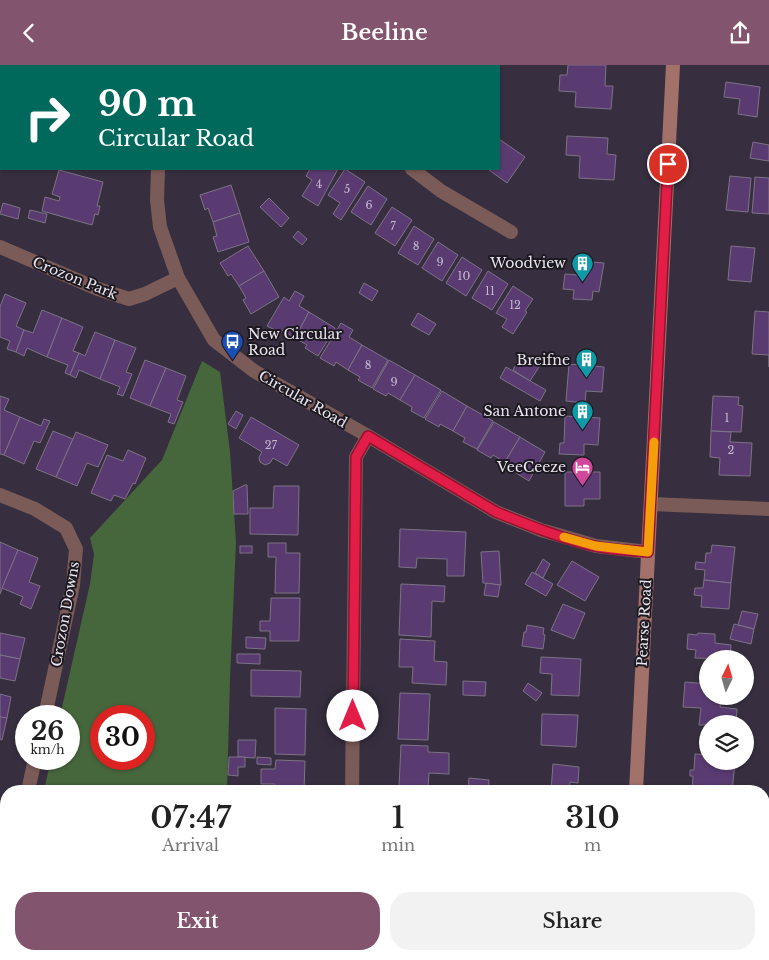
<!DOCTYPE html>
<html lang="en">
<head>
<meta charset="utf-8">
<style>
	:root { --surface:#fff; --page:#f2f2f2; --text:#222; --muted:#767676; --accent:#82546e }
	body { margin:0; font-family:"Libre Baskerville",serif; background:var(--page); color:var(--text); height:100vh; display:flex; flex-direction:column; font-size:19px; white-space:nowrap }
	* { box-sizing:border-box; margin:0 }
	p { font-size:16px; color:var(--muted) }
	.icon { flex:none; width:28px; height:28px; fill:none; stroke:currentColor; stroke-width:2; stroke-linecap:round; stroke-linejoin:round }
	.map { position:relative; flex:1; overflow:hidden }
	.drawer { position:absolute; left:0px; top:720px; width:770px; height:175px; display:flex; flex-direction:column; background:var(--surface); border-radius:20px 20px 0 0; box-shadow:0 1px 4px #0004 }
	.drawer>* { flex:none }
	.banner { position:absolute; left:0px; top:0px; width:500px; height:105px; box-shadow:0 1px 4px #0004; background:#00695c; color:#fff; overflow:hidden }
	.needle { width:32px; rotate:5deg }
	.controls { position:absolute; left:699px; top:585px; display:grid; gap:10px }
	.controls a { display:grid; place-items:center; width:55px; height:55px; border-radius:50%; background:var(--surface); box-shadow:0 1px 4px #0004; font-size:25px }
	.speed { position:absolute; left:15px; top:640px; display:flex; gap:10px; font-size:25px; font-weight:700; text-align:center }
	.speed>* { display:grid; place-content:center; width:65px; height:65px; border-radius:50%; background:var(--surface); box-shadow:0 1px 4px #0004; line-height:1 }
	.speed small { font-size:12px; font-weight:400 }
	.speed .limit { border:8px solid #d22; background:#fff; color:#111 }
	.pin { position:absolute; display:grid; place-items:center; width:42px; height:42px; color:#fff; margin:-21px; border:2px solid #fff; border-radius:50%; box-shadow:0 1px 5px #0007 }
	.me { position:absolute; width:55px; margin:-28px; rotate:0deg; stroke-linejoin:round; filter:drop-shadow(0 0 4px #0008) }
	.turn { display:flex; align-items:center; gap:18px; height:105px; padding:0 15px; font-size:22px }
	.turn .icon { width:65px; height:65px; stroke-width:2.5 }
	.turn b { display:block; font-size:35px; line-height:42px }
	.eta { display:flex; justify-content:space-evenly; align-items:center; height:85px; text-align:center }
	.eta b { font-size:30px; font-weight:600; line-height:35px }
	.cta { display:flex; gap:10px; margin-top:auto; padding:10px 15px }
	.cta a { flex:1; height:58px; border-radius:20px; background:var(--accent); color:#fff; font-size:20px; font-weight:600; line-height:58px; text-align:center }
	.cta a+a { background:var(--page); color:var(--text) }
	header { display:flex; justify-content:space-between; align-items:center; height:65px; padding:0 15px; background:var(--accent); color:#fff; font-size:22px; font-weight:600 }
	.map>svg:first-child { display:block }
	.green { fill:#46663c; fill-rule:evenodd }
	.building { fill:#5a3b71; stroke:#7c7385 }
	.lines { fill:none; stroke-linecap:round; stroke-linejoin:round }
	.minor { stroke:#7b5b57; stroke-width:14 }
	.tertiary { stroke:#7b5b57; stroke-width:14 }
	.secondary { stroke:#a2716a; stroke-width:14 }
	.route-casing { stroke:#92132f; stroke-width:12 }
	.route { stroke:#e11d48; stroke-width:9 }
	.slow { stroke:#f59e0b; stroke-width:9 }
	.labels { text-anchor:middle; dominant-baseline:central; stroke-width:4; stroke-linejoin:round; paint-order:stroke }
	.number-label { font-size:11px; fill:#c5bacf }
	.poi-label { font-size:14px; fill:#e9e4ee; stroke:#1d1920; text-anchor:end }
	.street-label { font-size:14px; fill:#e9e4ee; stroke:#1d1920 }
</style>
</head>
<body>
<header><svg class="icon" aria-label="back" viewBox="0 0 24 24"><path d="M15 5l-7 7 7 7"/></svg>Beeline<svg class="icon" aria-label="share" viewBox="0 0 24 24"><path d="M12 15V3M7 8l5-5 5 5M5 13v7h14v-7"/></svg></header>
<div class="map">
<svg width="769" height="895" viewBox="0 0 769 895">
	<rect width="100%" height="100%" fill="#372f3f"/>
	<g class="green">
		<path d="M202 296 220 307 230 387 236 477 230 614 227 726H44L51 694H69V651H60L90 519 94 489 90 473 162 395ZM101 651H144V694H101Z"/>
		<polygon points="78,889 238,889 239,895 114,895"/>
	</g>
	<g class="building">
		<polygon points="568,0 606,0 605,21 613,21 611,44 575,42 576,27 559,26 560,10 567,10"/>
		<polygon points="726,17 760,22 757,52 738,49 740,34 724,32"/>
		<polygon points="567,71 608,73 607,89 616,90 614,115 579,113 580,91 566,90"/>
		<polygon points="499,74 525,92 507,118 489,105 490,104 499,104"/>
		<polygon points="753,77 769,80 769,96 750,93"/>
		<polygon points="310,104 338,104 318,141 302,131 312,115 306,111"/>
		<polygon points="345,104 365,117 341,155 333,149 340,138 328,130"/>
		<polygon points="59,105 103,117 97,141 100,141 98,150 95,149 92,160 42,146 45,132 59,136 60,132 52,129"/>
		<polygon points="730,111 751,113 748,147 726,145"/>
		<polygon points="755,112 769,113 769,149 752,148"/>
		<polygon points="231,120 240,148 213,157 208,143 205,145 200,130"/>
		<polygon points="368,121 387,134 371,160 351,147"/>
		<polygon points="269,133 289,153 281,162 260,142"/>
		<polygon points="3,138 20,143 18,154 0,149"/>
		<polygon points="392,142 412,155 395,181 375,168"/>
		<polygon points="30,145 47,149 45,158 28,153"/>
		<polygon points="240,148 249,177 218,187 213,172 217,171 213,157"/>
		<polygon points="414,161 434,174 418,200 398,188"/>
		<polygon points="298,166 307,174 302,180 293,172"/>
		<polygon points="438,177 458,190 442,216 422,203"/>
		<polygon points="248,181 264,206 239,221 231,209 228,211 220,198"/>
		<polygon points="731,181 755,183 751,217 728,215"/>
		<polygon points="462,192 482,205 466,231 446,218"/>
		<polygon points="580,196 604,198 599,227 593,226 592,235 573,234 574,225 563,224 565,209 578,210"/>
		<polygon points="264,206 279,232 251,249 243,235 246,233 239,221"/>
		<polygon points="488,206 508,219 492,245 472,233"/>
		<polygon points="364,218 378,226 372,236 359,228"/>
		<polygon points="513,221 533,234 525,246 527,247 513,269 502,262 507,254 496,248"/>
		<polygon points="295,226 304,231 299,241 309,247 295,273 282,265 281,268 267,261 284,232 289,236"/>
		<polygon points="5,229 26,238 16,261 24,265 16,287 7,284 10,276 0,272 0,242"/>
		<polygon points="42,245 62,253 47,292 27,283 24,291 16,287 24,265 33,268"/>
		<polygon points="755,246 769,247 769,302 769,290 752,289"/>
		<polygon points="309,247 335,263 318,291 305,283 307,280 295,273"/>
		<polygon points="418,248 436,259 429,270 411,260"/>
		<polygon points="62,253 83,262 73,286 79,288 70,310 65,308 68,300 47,292"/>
		<polygon points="341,258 353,265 349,272 362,280 348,305 336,297 334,301 320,293"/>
		<polygon points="95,267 115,275 100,314 79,305 76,313 70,310 79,288 85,291"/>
		<polygon points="115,275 136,283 126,307 132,309 123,331 117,329 120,322 100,314"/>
		<polygon points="362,280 388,295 372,323 358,315 360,312 348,305"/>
		<polygon points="520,292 539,302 530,316 513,305"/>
		<polygon points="145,295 166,303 150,341 130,333"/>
		<polygon points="389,295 415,310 400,335 388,328 386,331 373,324"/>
		<polygon points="569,299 604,302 602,327 586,326 585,338 566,336"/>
		<polygon points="506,302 546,325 540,336 500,313"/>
		<polygon points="166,303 186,311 177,335 183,337 174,359 168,357 171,349 150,341"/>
		<polygon points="415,310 441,325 424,353 411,346 412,342 400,335"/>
		<polygon points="442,326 467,341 453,366 440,359 439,362 425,354"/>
		<polygon points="0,331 9,334 4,345 20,352 4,390 0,389"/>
		<polygon points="713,331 739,332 738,340 743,341 741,367 711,366"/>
		<polygon points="467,341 493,356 477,384 463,377 465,373 453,366"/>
		<polygon points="236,346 243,350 236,364 228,359"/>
		<polygon points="565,351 600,353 598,380 584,379 584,390 559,389 560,378 564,378"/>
		<polygon points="20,352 41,361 44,354 50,356 40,378 34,376 24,399 4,390"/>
		<polygon points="251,352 299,380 287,401 273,393 270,398 265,400 260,397 259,392 262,387 239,373"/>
		<polygon points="494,357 520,372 505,397 493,390 491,393 477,385"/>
		<polygon points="53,366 73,374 56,412 36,404"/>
		<polygon points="711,366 731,367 730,377 752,378 750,411 719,410 720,393 710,392"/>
		<polygon points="76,367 108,380 98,402 87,398 77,421 56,412"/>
		<polygon points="520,372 545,387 529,416 516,408 517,405 505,397"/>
		<polygon points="128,385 146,393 135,419 133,418 125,434 114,430 111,436 91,428 107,390 123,396"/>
		<polygon points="565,407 600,407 600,434 584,434 584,441 565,441"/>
		<polygon points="245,420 247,420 248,449 234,449 233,426"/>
		<polygon points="274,421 299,421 298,470 250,469 250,443 273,443"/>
		<polygon points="400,464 466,467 464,511 447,511 447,494 417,493 416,503 399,502"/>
		<polygon points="0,477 18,485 0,529"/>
		<polygon points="268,478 286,478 286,488 300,488 299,528 275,528 276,492 268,492"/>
		<polygon points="712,480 735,482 731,518 704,515 705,505 695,504 696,497 705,498 706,488 711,488"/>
		<rect x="240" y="481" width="12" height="7"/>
		<polygon points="18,485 38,493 29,517 40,521 31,544 20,539 23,532 2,523"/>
		<polygon points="499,486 501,520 483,518 481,487"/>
		<polygon points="543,494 550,499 543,513 535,508"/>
		<polygon points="572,496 599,512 585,536 557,520"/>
		<polygon points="532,507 553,519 546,531 525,519"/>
		<polygon points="704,515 731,518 729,544 701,542 702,531 694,530 695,523 703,523"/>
		<polygon points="486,518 500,520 498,532 484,530"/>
		<polygon points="401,519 445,521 444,537 432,536 431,572 399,570"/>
		<polygon points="271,533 300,533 299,576 270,576 270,566 260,566 260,556 270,556"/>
		<polygon points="563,539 585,548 574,574 551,565"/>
		<polygon points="742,546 758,549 754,564 738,560"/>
		<polygon points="734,559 754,564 751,579 730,574"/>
		<polygon points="527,560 544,563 543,569 545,570 543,584 522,581 524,567 526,567"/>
		<polygon points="0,568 25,573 20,594 0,590"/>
		<polygon points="698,568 715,569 715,578 731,580 730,594 695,593 696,585 687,584 688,569 697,570"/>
		<polygon points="246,572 266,573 265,584 246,583"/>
		<polygon points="400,574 435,576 434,596 447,597 446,620 412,618 413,602 399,602"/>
		<polygon points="237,589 260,589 260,599 237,598"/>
		<polygon points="0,590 20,594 15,616 0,613"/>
		<polygon points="541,592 581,594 579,631 551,630 552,609 540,608"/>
		<polygon points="251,605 301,606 300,632 251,631"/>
		<polygon points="463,616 486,617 485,631 463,630"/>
		<polygon points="685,617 708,619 708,631 736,631 736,633 721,632 720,642 737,644 736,659 699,660 701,643 683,642"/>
		<polygon points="528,618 542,628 536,636 523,626"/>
		<polygon points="400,628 430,629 428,675 398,674"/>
		<polygon points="0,629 11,632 7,653 0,652"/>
		<polygon points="275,643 306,644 305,690 275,689"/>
		<polygon points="542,649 578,650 576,682 541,680"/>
		<polygon points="0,652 7,653 2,675 0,674"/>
		<polygon points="238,675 256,675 255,693 238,692"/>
		<polygon points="401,680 428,681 428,687 449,688 449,709 429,708 428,723 399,722"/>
		<polygon points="695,689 708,690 708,696 735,698 732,726 692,726 693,711 690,711 690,705 694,705"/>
		<polygon points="229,692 245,692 245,702 238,702 238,711 228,710"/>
		<polygon points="257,692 271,693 271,700 257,699"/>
		<polygon points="276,695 305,696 304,726 275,726 275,719 261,719 261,704 275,704"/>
		<polygon points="553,699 579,702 578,718 570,717 569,726 551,726"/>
		<polygon points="469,713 489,715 488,726 468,726"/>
		<polygon points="764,751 769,752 769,766 764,766"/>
		<rect x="275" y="889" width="30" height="6"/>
		<rect x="398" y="889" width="56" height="6"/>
		<rect x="524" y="889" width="35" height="6"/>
		<polygon points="682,889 713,889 712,895 682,895"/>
		<rect x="241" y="891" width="30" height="4"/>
	</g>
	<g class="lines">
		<g class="minor">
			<polyline points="285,0 286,1"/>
			<polyline points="412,104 441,126 511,167"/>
			<polyline points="0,430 35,444 66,463 76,484 73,520 45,651"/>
			<polyline points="651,439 769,444"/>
			<polyline points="28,726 35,694"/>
			<polyline points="352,726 356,392 368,371"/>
			<polyline points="0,850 6,823"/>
			<polyline points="351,895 351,889"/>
		</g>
		<g class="tertiary">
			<polyline points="202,1 203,0"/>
			<polyline points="158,104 157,135 160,162 178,213 214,275 254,306 368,371 496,447 541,465 596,481 648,487"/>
			<polyline points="0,182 98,224 129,234 145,229 178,213"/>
		</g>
		<g class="secondary">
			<polyline points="636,726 673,0"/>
			<polyline points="627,895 627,889"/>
		</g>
	</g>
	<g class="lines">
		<defs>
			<path id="route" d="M353 651 356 392 368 371 496 447C528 460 560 473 594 481 612 485 630 485 648 487L668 99"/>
		</defs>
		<use href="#route" class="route-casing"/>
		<use href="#route" class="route"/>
		<polyline class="slow" points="564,472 596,481 648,487 654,377"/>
	</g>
	<defs>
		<symbol id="building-pin" viewBox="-11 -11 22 30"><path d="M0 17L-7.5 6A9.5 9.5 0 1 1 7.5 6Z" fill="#0f9aa8" stroke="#1d1920"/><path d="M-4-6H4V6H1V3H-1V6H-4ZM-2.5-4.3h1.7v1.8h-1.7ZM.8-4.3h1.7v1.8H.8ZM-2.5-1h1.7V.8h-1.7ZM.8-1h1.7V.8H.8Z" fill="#fff"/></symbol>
		<symbol id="bus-pin" viewBox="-11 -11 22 30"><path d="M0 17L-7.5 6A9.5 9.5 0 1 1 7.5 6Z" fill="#1a4fb4" stroke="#1d1920"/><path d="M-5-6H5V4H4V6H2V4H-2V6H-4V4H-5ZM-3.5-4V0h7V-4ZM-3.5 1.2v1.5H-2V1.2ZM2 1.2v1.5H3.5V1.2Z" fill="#fff"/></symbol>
		<symbol id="hotel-pin" viewBox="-11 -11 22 30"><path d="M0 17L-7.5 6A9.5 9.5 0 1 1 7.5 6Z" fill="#d1479c" stroke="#1d1920"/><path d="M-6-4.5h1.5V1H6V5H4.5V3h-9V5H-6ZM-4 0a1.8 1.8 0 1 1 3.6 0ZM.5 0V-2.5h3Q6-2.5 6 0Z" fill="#fff"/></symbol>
	</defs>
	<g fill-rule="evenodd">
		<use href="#building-pin" x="570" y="186" width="25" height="34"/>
		<use href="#bus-pin" x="220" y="264" width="25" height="34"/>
		<use href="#building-pin" x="574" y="282" width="25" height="34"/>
		<use href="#building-pin" x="570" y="334" width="25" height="34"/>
		<use href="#hotel-pin" x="570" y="390" width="25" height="34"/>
	</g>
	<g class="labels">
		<g class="number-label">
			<text x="319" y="119">4</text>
			<text x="347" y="124">5</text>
			<text x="369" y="140">6</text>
			<text x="393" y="161">7</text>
			<text x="416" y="181">8</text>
			<text x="440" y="197">9</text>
			<text x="464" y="211">10</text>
			<text x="490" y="226">11</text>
			<text x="515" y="240">12</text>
			<text x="368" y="300">8</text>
			<text x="394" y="317">9</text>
			<text x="727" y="353">1</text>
			<text x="271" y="380">27</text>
			<text x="731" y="385">2</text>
		</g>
		<g class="poi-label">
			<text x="566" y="198">Woodview</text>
			<text x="248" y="269" text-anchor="start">New Circular<tspan x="248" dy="16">Road</tspan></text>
			<text x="570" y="295">Breifne</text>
			<text x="566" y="346">San Antone</text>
			<text x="566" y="402">VeeCeeze</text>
		</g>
		<g class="street-label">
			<text transform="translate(75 213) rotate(22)">Crozon Park</text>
			<text transform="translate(303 334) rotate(30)">Circular Road</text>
			<text transform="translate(65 549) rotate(-80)">Crozon Downs</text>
			<text transform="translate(644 558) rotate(-87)">Pearse Road</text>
		</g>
	</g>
</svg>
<div class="controls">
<a><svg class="needle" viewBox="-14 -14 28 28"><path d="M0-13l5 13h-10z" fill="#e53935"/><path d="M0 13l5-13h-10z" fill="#767676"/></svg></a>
<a><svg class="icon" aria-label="layers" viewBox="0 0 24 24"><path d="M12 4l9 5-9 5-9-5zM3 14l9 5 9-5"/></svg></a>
</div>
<div class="speed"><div>26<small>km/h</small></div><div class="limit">30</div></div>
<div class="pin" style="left:668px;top:99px;background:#d93025"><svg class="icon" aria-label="arrive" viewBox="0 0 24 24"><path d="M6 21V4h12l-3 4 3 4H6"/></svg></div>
<svg class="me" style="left:353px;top:651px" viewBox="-20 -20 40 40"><circle r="19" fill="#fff"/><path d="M0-13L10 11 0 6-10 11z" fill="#e11d48"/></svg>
<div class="banner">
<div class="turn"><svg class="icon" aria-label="right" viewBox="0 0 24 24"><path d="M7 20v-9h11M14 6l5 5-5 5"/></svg><div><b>90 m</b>Circular Road</div></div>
</div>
<section class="drawer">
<div class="eta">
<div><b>07:47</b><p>Arrival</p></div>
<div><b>1</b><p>min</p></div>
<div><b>310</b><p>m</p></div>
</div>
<div class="cta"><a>Exit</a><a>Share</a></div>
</section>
</div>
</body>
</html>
